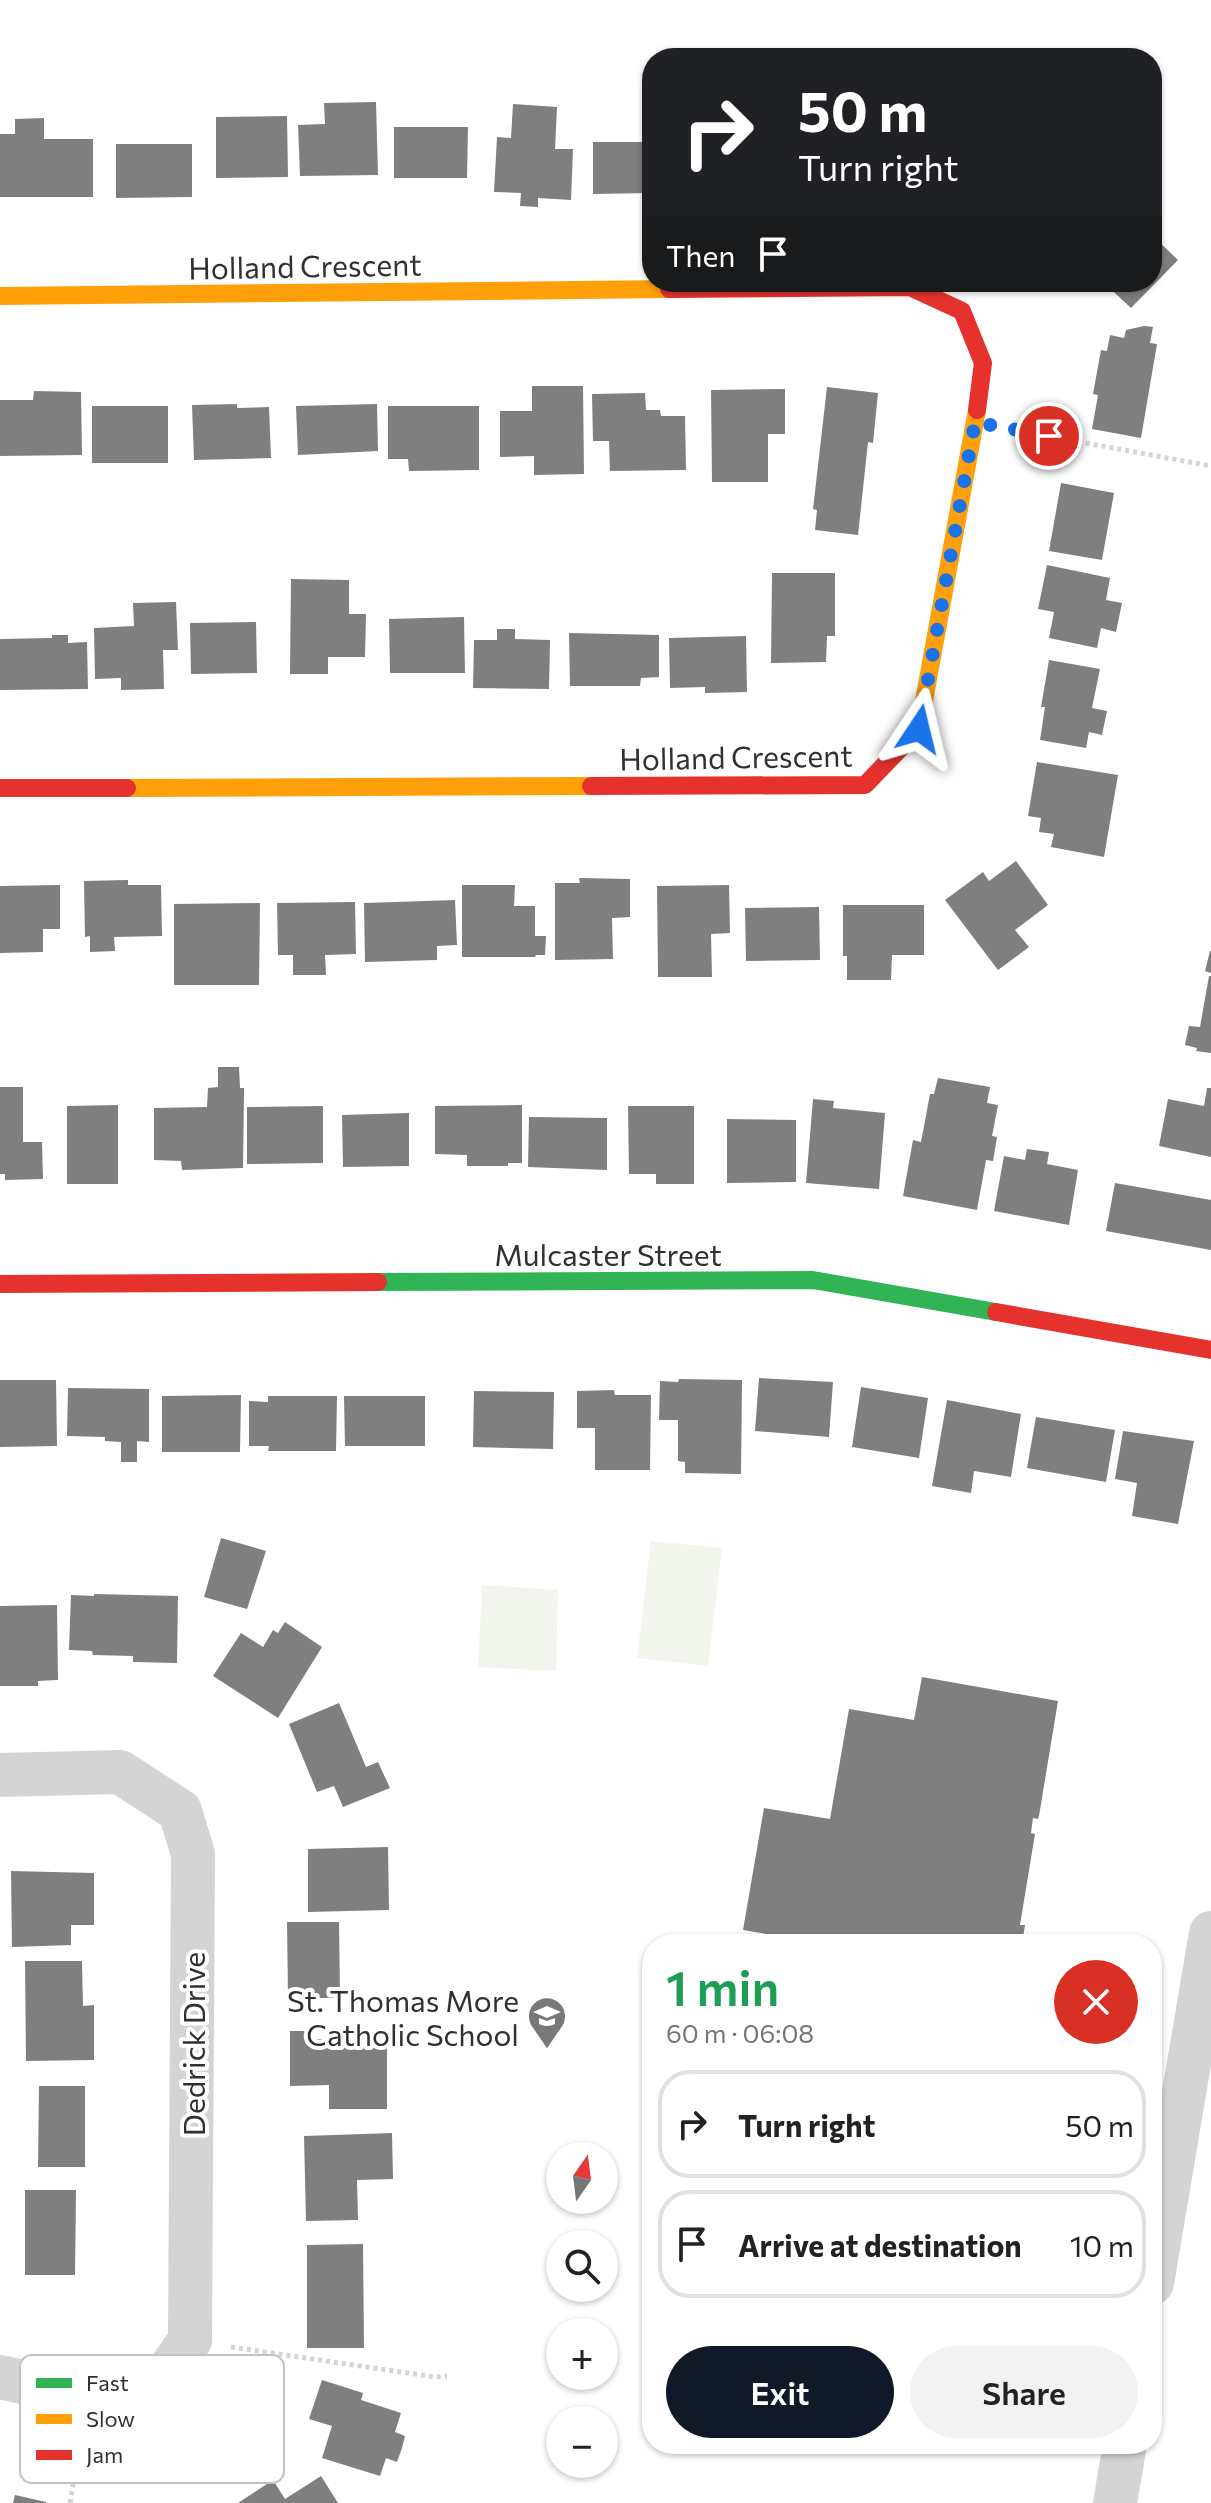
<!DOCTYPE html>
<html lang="en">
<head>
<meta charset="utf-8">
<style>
	:root { --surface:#fff; --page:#f2f2f2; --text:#222; --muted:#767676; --line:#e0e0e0; --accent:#111827 }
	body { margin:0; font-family:Commissioner,sans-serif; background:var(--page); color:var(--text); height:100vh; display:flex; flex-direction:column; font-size:30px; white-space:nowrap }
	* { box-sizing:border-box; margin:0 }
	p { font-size:26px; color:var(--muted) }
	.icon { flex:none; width:44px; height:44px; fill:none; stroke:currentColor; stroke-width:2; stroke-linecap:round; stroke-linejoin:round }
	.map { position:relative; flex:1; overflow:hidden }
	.side { position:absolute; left:642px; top:1934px; width:520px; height:520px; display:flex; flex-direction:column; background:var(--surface); border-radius:32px; box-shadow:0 2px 6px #0004 }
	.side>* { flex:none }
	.hud { position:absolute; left:642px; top:48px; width:520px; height:244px; border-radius:32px; box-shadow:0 2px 6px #0004; background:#202124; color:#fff; overflow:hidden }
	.needle { width:52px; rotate:14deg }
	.controls { position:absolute; left:546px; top:2142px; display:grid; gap:16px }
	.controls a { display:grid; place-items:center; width:72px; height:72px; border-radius:50%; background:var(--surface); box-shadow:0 2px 6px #0004; font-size:40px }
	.pin { position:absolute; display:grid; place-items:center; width:68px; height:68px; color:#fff; margin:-34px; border:4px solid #fff; border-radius:50%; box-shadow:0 2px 8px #0007 }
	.me { position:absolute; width:88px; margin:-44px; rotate:10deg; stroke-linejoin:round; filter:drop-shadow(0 0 6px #0008) }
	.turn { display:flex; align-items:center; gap:28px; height:168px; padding:0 24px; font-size:36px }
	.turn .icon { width:104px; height:104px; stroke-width:2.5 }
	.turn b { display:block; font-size:56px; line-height:68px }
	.then { display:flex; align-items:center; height:76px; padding:0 24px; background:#0003; gap:16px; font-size:30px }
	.round { display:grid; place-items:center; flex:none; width:84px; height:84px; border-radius:42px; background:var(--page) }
	.headline { display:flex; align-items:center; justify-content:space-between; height:136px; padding:0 24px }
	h1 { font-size:48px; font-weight:600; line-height:60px; color:#1e9e55 }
	.primary-button { display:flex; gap:16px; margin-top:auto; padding:16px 24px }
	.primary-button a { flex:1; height:92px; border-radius:48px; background:var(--accent); color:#fff; font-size:32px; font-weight:600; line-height:92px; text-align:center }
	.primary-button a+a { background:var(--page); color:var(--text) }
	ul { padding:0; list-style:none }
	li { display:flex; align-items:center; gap:24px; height:108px; margin:0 16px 12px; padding:0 8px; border:4px solid var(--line); border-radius:32px }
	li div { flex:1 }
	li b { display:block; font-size:30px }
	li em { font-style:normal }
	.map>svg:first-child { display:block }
	.park { fill:#f2f5ed }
	.building { fill:#7f7f7f }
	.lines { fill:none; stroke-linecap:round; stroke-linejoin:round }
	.path { stroke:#d4d4d4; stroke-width:5; stroke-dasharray:4 4; stroke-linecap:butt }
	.street { stroke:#d4d4d4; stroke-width:44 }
	.fast { stroke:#30b455; stroke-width:18 }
	.slow { stroke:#ff9f0a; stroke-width:18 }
	.jam { stroke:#e5322d; stroke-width:18 }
	.route { stroke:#1a73e8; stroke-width:14; stroke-dasharray:0 25.2 }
	.labels { text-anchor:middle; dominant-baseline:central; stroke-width:8; stroke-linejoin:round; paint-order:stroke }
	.street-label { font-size:30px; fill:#303030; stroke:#fff }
	.poi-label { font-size:30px; fill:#303030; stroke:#fff; text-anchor:end }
	.key { fill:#fff; stroke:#c1c1c1; stroke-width:2 }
	.key-label { font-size:22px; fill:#303030 }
</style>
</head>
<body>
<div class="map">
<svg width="1211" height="2503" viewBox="0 0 1211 2503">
	<rect width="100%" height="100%" fill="#fff"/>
	<g class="park">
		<polygon points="651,1541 722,1548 708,1666 637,1658"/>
		<polygon points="482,1585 558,1590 556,1671 478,1667"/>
	</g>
	<g class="building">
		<polygon points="376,102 378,175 300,176 298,125 325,124 324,103"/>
		<polygon points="513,104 557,107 555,149 573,149 571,200 538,198 538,207 520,206 521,193 494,192 497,137 511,138"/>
		<polygon points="287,116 288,177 216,178 216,117"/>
		<polygon points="44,118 44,139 93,139 93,197 0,197 0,134 15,134 15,119"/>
		<polygon points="394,127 468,127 467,178 394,178"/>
		<polygon points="593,142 652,142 652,193 593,194"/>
		<polygon points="116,144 192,144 192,197 116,198"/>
		<polygon points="1152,235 1178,260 1131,308 1103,282 1152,282"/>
		<polygon points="1144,326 1153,327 1150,343 1157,344 1141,438 1092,429 1098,395 1093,394 1101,350 1107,351 1110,335 1124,338 1126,330"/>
		<polygon points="532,386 583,386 584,474 534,475 534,456 500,457 500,411 532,411"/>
		<polygon points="827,387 878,393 873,443 868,442 858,535 815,530 817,510 813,509"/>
		<polygon points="785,389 785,434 768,434 768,482 712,482 711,390"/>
		<polygon points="34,391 81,392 82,455 0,456 0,400 33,400"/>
		<polygon points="645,393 646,410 660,410 661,416 685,416 686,470 610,471 609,441 593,441 592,394"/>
		<polygon points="237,404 237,408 269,407 271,458 194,460 192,405"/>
		<polygon points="377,404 378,451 298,455 296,406"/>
		<rect x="92" y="406" width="76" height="57"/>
		<polygon points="388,406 479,406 479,470 409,471 408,459 388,459"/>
		<polygon points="1061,483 1114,493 1102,560 1049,551"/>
		<polygon points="1047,565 1110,578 1106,600 1122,603 1116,632 1101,628 1097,648 1049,638 1054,612 1038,609"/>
		<polygon points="772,573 835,573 835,636 827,636 826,662 771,663"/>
		<polygon points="291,579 349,580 349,614 366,614 365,657 328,657 328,674 290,674"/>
		<polygon points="176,602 178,650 163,650 164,689 121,690 121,678 95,679 94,628 134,626 133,603"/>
		<polygon points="464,617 465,673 390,673 389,619"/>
		<polygon points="256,622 257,673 191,674 190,623"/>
		<polygon points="497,629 515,629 515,639 550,640 549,689 473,688 474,640 497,640"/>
		<polygon points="569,633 659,635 659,677 641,678 640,686 570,686"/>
		<polygon points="52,635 68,635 68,643 87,642 88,689 0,690 0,639 52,638"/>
		<polygon points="746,636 747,692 705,693 705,687 670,688 669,638"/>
		<polygon points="1049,660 1100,669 1092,708 1107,711 1102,735 1089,732 1086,748 1040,740 1045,707 1041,707"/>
		<polygon points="1037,762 1118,775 1104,857 1051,847 1054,834 1039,832 1041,818 1028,816"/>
		<polygon points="1016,861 1048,905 1015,930 1029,947 998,970 945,900 983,872 989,881"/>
		<polygon points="579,878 630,879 630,917 612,918 613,959 555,960 555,883 580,883"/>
		<polygon points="128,880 128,885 161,885 162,936 114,937 115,951 90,952 90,936 85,937 84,881"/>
		<polygon points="60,885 60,929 43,929 43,952 0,953 0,886"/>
		<polygon points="462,885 515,885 514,906 535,906 535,936 546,936 545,955 536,955 535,957 462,957"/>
		<polygon points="729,885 730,933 711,934 712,977 658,977 657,886"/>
		<polygon points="455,900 457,945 437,946 437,960 365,962 364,903"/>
		<polygon points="355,902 356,954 325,955 326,975 293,975 293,955 278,955 277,903"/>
		<polygon points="260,903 259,985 174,985 174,904"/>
		<polygon points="843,905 924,905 924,955 892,955 891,980 847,980 847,956 843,956"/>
		<polygon points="819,907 820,960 746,961 745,908"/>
		<polygon points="1210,951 1211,951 1211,973 1205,971"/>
		<polygon points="1209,976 1211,976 1211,1053 1196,1051 1197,1048 1185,1045 1189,1026 1200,1027"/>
		<polygon points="218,1067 239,1067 240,1088 244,1088 244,1094 243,1168 182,1170 181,1161 154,1160 154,1108 207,1107 208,1088 218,1087"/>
		<polygon points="938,1078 990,1087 987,1103 998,1105 992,1136 997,1137 993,1161 986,1160 977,1210 903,1196 913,1140 921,1142 930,1094 934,1094"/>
		<polygon points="0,1087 23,1087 23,1142 42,1142 43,1179 5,1180 5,1174 0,1174"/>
		<polygon points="1207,1088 1211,1088 1211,1157 1159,1146 1168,1099 1204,1106"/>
		<polygon points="813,1099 834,1101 833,1108 885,1113 879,1189 806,1183"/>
		<polygon points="118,1105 118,1184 67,1184 67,1106"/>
		<polygon points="522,1105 522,1163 508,1163 508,1166 467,1166 467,1155 435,1154 435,1106"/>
		<polygon points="323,1106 323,1163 247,1164 247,1107"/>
		<polygon points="628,1106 694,1106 694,1184 656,1184 656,1174 629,1174"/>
		<polygon points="409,1113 409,1166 343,1167 342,1115"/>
		<polygon points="529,1117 607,1118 607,1170 528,1167"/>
		<polygon points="727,1119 796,1120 796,1182 727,1183"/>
		<polygon points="1027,1149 1049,1152 1047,1164 1078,1170 1069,1225 994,1211 1004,1156 1025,1160"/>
		<polygon points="1115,1183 1211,1200 1211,1250 1106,1231"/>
		<polygon points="759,1378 833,1382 829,1437 755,1431"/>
		<polygon points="679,1379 742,1380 741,1474 685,1473 685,1462 678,1461 678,1420 659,1420 660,1381 678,1382"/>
		<polygon points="0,1380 56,1380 57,1446 0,1447"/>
		<polygon points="861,1387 928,1398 919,1458 852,1447"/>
		<polygon points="68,1388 149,1389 149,1442 137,1441 137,1462 121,1462 121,1442 105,1441 105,1437 67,1436"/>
		<polygon points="614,1390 615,1395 651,1395 650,1470 595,1470 595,1428 577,1428 577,1391"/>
		<polygon points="474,1391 554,1392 553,1449 473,1447"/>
		<polygon points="241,1395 240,1452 162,1452 162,1396"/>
		<polygon points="268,1396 337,1396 336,1451 268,1451 269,1446 249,1446 249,1401 268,1402"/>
		<polygon points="344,1396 425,1396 425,1446 345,1446"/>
		<polygon points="947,1400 1021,1414 1011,1477 974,1471 971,1493 932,1486"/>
		<polygon points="1036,1417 1115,1430 1106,1482 1027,1468"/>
		<polygon points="1123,1431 1194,1441 1178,1524 1132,1516 1137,1483 1115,1479"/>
		<polygon points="221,1538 266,1551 247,1609 204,1597"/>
		<polygon points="94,1594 178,1596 177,1663 133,1662 133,1656 93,1655 92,1651 69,1650 71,1595 94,1596"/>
		<polygon points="57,1605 58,1680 38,1681 38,1686 0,1686 0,1606"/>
		<polygon points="285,1622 322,1647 278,1718 213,1676 241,1633 263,1647 273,1630 278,1633"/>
		<polygon points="922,1677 1058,1701 1039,1816 1038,1819 1033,1818 1031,1833 1035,1834 1020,1925 1025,1925 1022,1944 828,1944 743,1930 764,1808 830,1819 849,1709 914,1720"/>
		<polygon points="339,1703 366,1767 378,1762 390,1788 343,1807 334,1786 317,1792 289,1724"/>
		<polygon points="388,1847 389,1910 308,1912 308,1849"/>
		<polygon points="11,1871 94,1873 94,1925 71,1925 71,1945 12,1947"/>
		<polygon points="287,1922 339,1922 340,1998 288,1998"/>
		<polygon points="25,1961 82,1961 83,2006 94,2005 94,2060 26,2061"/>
		<polygon points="290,2031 314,2031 314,2039 387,2040 387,2109 329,2109 329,2085 290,2086"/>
		<polygon points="39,2086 85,2086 85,2167 38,2167"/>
		<polygon points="392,2133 393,2179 357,2180 358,2220 306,2221 304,2136"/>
		<polygon points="25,2190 76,2190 75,2275 25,2275"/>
		<polygon points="363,2244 364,2348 307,2348 307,2245"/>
		<polygon points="322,2380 363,2393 361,2400 401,2413 395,2432 405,2436 402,2448 397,2462 386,2458 380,2476 322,2458 332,2426 309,2419"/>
		<polygon points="321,2476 338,2503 238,2503 273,2480 285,2499"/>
		<polygon points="15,2495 46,2502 46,2503 13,2503"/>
	</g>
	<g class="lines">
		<g class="path">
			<polyline points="1015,430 1211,466"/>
			<polyline points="1043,1942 1052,1944"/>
			<polyline points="1152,1963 1153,1963"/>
			<polyline points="231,2347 435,2377 447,2376"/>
			<polyline points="70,2503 81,2438"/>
		</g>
		<g class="street">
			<polyline points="0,1775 120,1772 180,1811 193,1854 190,2340 153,2393 88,2397 0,2377"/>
			<polyline points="1152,2283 1211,1933"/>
			<polyline points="1115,2503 1125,2444"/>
		</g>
		<polyline class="fast" points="378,1282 813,1280 996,1312"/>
		<g class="slow">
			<polyline points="0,296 669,289"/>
			<polyline points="920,723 977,410"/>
			<polyline points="127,788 591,786"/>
		</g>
		<g class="jam">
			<polyline points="669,289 910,287 962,311 983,363 977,410"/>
			<polyline points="591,786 865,785 919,729 920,723"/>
			<polyline points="0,788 127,788"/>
			<polyline points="0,1284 378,1282"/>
			<polyline points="996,1312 1211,1350"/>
		</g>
	</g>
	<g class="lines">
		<polyline class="route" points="919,729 975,422 1049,436"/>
	</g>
	<defs>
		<symbol id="school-pin" viewBox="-11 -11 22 30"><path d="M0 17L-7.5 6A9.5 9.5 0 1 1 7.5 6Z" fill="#787878" stroke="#fff"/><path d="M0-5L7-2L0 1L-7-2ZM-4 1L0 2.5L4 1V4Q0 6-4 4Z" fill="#fff"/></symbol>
	</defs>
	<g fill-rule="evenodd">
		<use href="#school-pin" x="525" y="1994" width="44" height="60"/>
	</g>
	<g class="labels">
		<g class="street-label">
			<text transform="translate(305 265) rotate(-1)">Holland Crescent</text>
			<text transform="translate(736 756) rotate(-1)">Holland Crescent</text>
			<text x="608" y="1253">Mulcaster Street</text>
			<text transform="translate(192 2044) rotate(-90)">Dedrick Drive</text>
		</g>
		<g class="poi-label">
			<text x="519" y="1999">St. Thomas More<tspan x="519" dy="34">Catholic School</tspan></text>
		</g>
	</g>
	<rect x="20" y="2355" width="264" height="128" rx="12" class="key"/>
	<rect x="36" y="2378" width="36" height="10" fill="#30b455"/>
	<rect x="36" y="2414" width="36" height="10" fill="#ff9f0a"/>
	<rect x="36" y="2450" width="36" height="10" fill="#e5322d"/>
	<g class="key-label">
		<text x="86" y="2391">Fast</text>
		<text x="86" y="2427">Slow</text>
		<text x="86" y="2463">Jam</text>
	</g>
</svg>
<div class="controls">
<a><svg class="needle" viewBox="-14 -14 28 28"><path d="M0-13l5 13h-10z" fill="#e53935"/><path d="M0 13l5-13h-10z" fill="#767676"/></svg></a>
<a><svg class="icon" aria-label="search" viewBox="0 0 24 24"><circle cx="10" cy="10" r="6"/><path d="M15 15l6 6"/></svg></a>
<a>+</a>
<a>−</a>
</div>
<div class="pin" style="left:1049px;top:436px;background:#d93025"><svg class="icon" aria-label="arrive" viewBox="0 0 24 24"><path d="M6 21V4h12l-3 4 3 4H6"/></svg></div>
<svg class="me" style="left:919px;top:729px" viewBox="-20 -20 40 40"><path d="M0-17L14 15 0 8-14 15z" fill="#1a73e8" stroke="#fff" stroke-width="4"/></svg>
<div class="hud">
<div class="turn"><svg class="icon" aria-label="right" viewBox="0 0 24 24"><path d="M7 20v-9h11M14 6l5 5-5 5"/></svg><div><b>50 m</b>Turn right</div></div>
<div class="then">Then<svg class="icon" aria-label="arrive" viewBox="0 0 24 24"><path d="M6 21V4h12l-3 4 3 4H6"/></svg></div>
</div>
<section class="side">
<div class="headline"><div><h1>1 min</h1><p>60 m · 06:08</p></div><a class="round" style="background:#d93025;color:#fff"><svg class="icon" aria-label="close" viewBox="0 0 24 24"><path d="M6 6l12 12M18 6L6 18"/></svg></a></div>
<ul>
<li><svg class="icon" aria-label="right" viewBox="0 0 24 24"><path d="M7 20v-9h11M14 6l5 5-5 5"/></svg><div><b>Turn right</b></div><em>50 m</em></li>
<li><svg class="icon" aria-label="arrive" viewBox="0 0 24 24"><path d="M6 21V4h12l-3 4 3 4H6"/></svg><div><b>Arrive at destination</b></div><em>10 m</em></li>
</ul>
<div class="primary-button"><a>Exit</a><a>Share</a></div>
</section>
</div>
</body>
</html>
